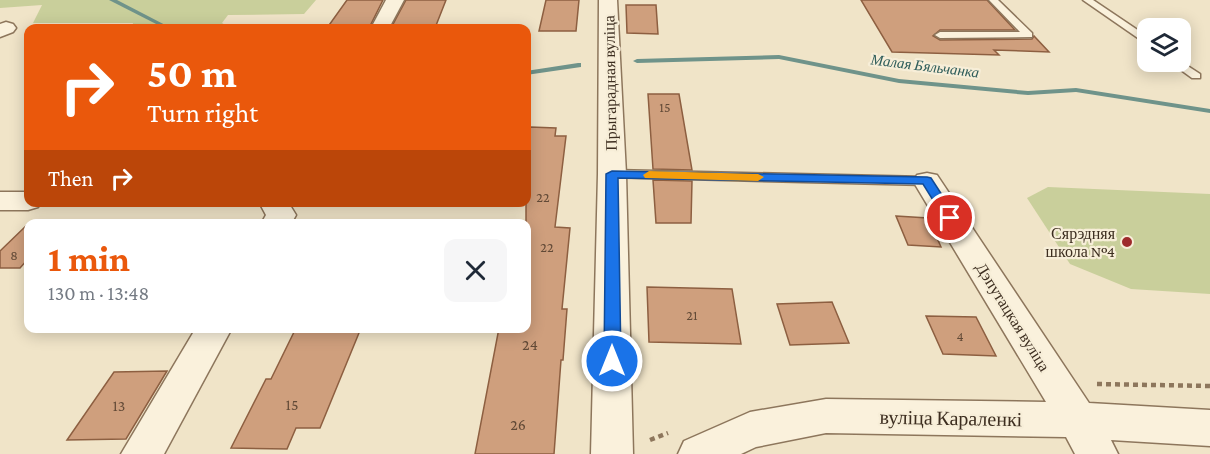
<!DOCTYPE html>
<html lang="en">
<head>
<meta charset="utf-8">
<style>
	:root { --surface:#fff; --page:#f6f6f7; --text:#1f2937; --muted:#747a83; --accent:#ea580c }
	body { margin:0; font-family:"Crimson Pro",serif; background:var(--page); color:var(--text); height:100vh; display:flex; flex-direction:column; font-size:22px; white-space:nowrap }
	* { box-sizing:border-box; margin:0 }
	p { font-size:20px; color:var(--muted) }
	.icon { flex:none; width:33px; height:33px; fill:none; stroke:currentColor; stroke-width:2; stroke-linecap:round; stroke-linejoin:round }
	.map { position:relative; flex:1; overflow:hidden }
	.details { position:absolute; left:24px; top:219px; width:507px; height:114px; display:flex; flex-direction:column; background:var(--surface); border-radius:12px; box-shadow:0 3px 15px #0003 }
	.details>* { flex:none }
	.guide { position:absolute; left:24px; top:24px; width:507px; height:183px; border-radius:12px; box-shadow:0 3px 15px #0003; background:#ea580c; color:#fff; overflow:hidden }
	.buttons { position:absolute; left:1137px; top:18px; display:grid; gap:12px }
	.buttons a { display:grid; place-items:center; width:54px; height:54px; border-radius:12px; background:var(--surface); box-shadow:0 3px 15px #0003; font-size:30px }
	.pin { position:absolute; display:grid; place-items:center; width:51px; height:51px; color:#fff; margin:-26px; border:3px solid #fff; border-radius:50%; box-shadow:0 2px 6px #0007 }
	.me { position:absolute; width:66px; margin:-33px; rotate:0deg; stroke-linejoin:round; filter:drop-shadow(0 0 4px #0008) }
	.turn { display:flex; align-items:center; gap:21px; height:126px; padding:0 24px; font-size:27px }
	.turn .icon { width:78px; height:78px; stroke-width:2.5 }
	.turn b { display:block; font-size:42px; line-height:51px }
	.then { display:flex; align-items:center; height:57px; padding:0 24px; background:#0003; gap:12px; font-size:22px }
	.round { display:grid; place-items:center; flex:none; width:63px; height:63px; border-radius:12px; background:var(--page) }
	.headline { display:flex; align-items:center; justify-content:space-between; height:102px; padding:0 24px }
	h1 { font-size:36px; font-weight:700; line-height:45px; color:var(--accent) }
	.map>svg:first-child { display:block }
	.green { fill:#c9cf9b }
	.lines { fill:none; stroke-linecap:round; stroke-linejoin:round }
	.stream { fill:#6f938a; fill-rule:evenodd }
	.building { fill:#cf9f7d; stroke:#8d5f41; stroke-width:1.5 }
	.lane-casing { stroke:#8d765c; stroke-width:3 }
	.street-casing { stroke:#8d765c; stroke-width:3 }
	.path { stroke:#8d765c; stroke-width:4.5; stroke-dasharray:5 4; stroke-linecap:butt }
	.lane { fill:#faf1dc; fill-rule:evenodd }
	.street { fill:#faf1dc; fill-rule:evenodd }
	.route { fill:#1a73e8; stroke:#114b97; stroke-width:1.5 }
	.slow { fill:#f59e0b }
	.poi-dot { fill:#9e2a2b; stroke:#f7eed8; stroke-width:2 }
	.labels { text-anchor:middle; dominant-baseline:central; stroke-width:4.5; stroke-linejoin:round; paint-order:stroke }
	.number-label { font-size:14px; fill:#624a37 }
	.far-water-label { font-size:15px; font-style:italic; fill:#2f5d5a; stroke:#f7eed8 }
	.street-label { font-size:16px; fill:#3d2e20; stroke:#f7eed8 }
	.poi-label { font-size:16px; fill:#3d2e20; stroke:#f7eed8; text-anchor:end }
	.near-number-label { font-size:16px; fill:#624a37 }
	.near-street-label { font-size:20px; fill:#3d2e20; stroke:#f7eed8 }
</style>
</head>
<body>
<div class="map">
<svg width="1210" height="454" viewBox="0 0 1210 454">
	<rect width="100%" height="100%" fill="#f0e4c8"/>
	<g class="green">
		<polygon points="0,0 316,0 304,14 228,15 222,23 230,28 132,28 133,23 33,23 42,5 0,8"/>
		<polygon points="1048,187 1210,194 1210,294 1131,289 1070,264 1027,198"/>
	</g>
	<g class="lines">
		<g class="stream">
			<polygon points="109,0 117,0 171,28 164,28"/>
			<polygon points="779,55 899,79 1028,91 1076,88 1210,109 1210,113 1076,92 1028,95 899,83 779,59 637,63 633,61 637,59"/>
			<polygon points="578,63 581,63 581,67 526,75 526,71"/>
		</g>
	</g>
	<g class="building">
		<polygon points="347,0 383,0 369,28 327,28"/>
		<polygon points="406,0 446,0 435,28 391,28"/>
		<polygon points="546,0 579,0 576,31 539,31"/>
		<polygon points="861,0 987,0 1015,30 940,30 933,36 940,40 1032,39 1034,36 1049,52 994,50 999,55 892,52"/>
		<polygon points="626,5 656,5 658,34 627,33"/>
		<polygon points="648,94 679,94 692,170 653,169"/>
		<polygon points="530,127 556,128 555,136 566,136 555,227 570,228 562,309 567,309 563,360 561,360 554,454 475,454 499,328 526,328 526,147"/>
		<polygon points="653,180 692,181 691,223 656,223"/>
		<polygon points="896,216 928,218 941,247 908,245"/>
		<polygon points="28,224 28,259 20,268 0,268 0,251"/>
		<polygon points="647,287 732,289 741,344 649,342"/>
		<polygon points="832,302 849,343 790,345 777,304"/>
		<polygon points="926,316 976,317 996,356 943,354"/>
		<polygon points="296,328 361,328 320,428 296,428 287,449 231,448 266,379 271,379"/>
		<polygon points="167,371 126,439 67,440 114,372"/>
	</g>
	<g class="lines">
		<defs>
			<g id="lane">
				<polygon points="989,0 998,0 1032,33 1032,37 940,38 935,35 940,32 1020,32"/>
				<polygon points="1083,0 1093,0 1148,37 1148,45"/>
				<polygon points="1180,61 1200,74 1200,78 1192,78 1170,62"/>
				<polygon points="612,170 927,177 934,181 927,185 607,177 605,174 607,171"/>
			</g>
			<g id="street">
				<polygon points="386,0 404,0 389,28 371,28"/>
				<polygon points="599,0 617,0 626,174 633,454 591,454 598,174"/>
				<polygon points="6,22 13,24 16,28 13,32 0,37 0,24"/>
				<polygon points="927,173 937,175 1089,403 1210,410 1210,446 1111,440 1118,454 1075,454 1066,437 826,433 756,447 741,454 678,454 684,441 750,412 826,399 1046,402 913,181 917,175"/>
				<polygon points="0,192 28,192 28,202 41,202 38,207 28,210 0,210"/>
				<polygon points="259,202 288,202 296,215 291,224 261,224 266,215"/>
				<polygon points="196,328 232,328 164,454 121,454"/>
			</g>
		</defs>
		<use href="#lane" class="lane-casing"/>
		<use href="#street" class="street-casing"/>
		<g class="path">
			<polyline points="1097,384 1210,386"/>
			<polyline points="650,440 668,433"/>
		</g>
		<use href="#lane" class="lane"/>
		<use href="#street" class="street"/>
	</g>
	<polygon class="route" points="612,171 927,177 931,178 957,218 950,222 946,221 923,184 618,178 621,361 618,366 612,367 606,366 604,361 606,174"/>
	<polygon class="slow" points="649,171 758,174 764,177 758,181 645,178 643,175"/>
	<circle class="poi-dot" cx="1127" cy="242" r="6"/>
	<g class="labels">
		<g class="number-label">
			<text x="665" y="107">15</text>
			<text x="543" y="197">22</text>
			<text x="547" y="247">22</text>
			<text x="14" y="255">8</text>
			<text x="692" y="315">21</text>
			<text x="960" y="336">4</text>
		</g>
		<g class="far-water-label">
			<text transform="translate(925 66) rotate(7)">Малая Бяльчанка</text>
		</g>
		<g class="street-label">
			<text transform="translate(610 83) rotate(-91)">Прыгарадная вуліца</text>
			<text transform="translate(1013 317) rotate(58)">Дэпутацкая вуліца</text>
		</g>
		<g class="poi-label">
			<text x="1115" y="233">Сярэдняя<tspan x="1115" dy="18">школа №4</tspan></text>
		</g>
		<g class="near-number-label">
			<text x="530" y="344">24</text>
			<text x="292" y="404">15</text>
			<text x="119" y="405">13</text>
			<text x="518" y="424">26</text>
		</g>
		<g class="near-street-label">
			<text transform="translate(951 418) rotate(1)">вуліца Караленкі</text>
		</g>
	</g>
</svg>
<div class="buttons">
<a><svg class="icon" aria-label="layers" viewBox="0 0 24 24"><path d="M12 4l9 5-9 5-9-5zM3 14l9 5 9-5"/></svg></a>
</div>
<div class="pin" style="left:950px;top:218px;background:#d93025"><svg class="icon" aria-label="arrive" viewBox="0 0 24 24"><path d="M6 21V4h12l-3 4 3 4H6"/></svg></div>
<svg class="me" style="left:612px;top:361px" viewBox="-20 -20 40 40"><circle r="17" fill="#1a73e8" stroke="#fff" stroke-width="3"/><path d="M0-11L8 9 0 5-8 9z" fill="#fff"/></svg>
<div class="guide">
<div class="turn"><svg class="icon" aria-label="right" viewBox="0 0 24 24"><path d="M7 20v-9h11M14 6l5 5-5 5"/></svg><div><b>50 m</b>Turn right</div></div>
<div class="then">Then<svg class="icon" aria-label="right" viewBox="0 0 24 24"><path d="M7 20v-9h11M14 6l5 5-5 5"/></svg></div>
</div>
<section class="details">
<div class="headline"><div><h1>1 min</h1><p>130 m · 13:48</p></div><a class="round"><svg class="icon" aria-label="close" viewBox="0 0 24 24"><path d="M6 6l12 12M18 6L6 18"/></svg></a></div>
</section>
</div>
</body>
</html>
